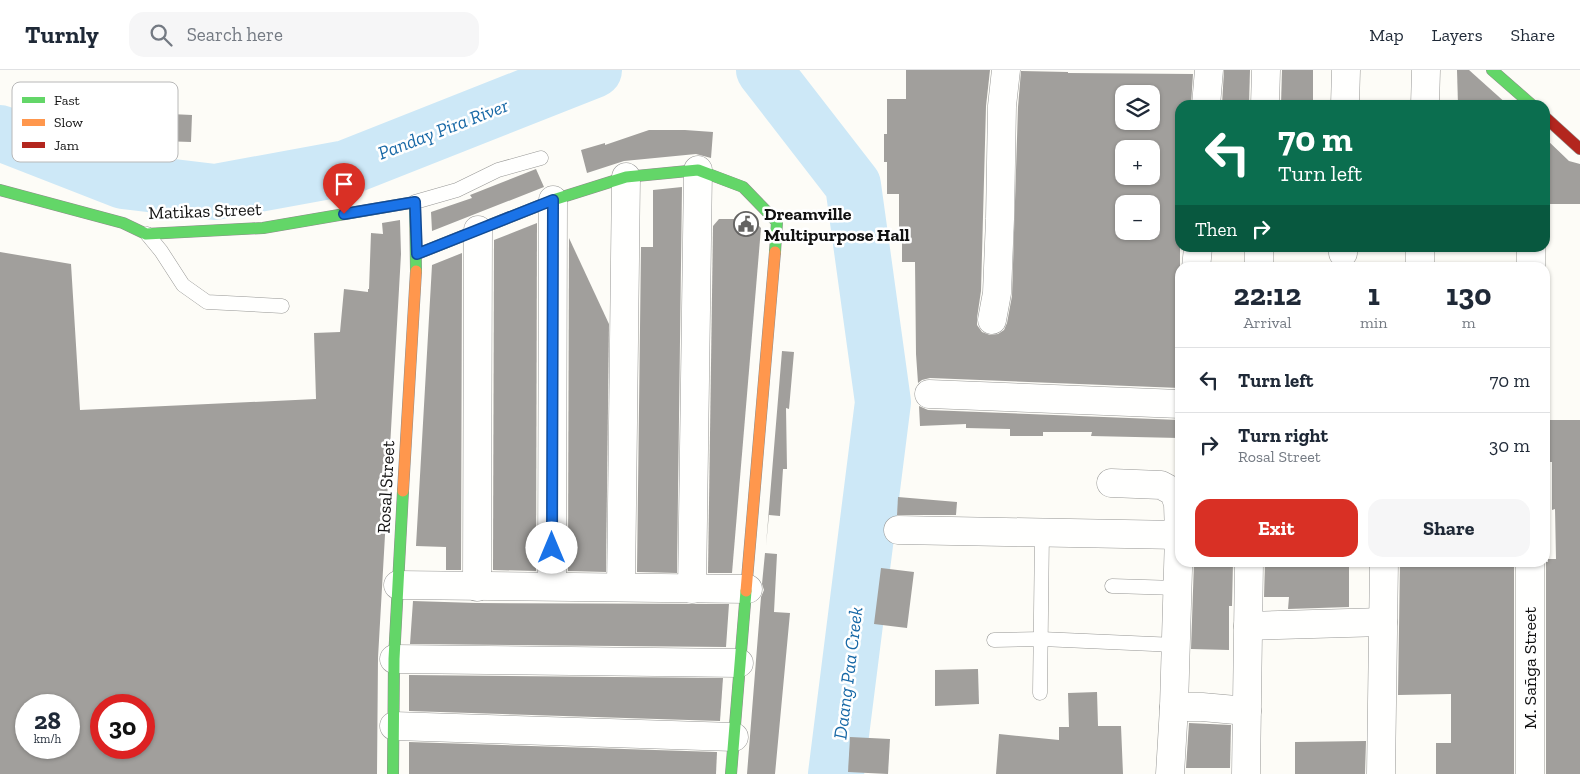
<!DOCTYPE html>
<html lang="en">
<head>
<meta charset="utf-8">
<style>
	:root { --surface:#fff; --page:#f6f6f7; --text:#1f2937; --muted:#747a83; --line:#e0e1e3; --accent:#d93025 }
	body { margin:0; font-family:"Zilla Slab",serif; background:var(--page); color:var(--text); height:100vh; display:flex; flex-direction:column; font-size:19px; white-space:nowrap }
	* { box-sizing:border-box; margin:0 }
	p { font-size:16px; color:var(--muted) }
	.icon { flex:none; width:28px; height:28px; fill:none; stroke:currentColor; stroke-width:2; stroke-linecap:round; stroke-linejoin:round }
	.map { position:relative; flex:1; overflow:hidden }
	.drawer { position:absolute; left:1175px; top:192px; width:375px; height:305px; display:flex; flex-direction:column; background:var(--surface); border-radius:15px; box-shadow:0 1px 4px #0004 }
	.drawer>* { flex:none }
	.top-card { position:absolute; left:1175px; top:30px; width:375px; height:152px; border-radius:15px; box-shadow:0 1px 4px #0004; background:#0b6e4f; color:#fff; overflow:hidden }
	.buttons { position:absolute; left:1115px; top:15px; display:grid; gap:10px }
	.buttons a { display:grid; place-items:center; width:45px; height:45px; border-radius:10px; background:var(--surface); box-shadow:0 1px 4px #0004; font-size:25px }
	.speed { position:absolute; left:15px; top:624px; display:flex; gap:10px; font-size:25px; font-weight:700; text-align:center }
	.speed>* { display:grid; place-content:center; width:65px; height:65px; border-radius:50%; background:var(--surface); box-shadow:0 1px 4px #0004; line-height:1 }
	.speed small { font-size:12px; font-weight:400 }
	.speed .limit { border:8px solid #d22; background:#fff; color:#111 }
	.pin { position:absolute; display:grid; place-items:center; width:42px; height:42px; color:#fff; margin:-51px -21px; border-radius:50% 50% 50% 0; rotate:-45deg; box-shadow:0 0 5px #0007 }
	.pin .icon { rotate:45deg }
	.me { position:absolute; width:55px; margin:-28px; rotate:0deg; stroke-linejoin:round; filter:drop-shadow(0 0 4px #0008) }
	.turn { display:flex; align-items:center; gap:18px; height:105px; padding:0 20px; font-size:22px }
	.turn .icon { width:65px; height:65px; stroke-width:2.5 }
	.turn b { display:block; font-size:35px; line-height:42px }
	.then { display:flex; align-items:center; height:48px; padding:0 20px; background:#0003; gap:10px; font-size:19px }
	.eta { display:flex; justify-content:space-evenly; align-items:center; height:85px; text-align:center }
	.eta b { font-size:30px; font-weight:700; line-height:35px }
	.button { display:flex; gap:10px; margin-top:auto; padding:10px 20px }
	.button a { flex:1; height:58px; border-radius:15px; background:var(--accent); color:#fff; font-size:20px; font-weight:700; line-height:58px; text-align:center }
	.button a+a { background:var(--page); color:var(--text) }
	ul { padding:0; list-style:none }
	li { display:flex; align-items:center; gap:15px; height:65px; padding:0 20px; border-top:1px solid var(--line) }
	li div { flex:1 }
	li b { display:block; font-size:19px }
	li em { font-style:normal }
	header { display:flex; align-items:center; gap:30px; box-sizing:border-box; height:70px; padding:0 25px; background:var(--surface); border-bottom:1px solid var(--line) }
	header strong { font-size:24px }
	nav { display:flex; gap:28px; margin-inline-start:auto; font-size:18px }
	.search { width:350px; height:45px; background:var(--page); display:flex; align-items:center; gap:12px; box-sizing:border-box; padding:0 18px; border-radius:15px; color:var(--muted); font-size:19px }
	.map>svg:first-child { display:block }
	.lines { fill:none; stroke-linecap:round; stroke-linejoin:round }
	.river { stroke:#cde8f7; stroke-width:56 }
	.building { fill:#a19f9c; fill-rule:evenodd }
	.lane-casing { stroke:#979795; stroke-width:15 }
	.street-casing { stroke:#979795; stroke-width:29 }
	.fast-casing { stroke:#8e8d8b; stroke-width:12 }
	.slow-casing { stroke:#8e8d8b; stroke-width:12 }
	.jam-casing { stroke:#8e8d8b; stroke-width:12 }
	.lane { stroke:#fffffe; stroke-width:14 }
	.street { stroke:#fffffe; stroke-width:28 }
	.fast { stroke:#63d668; stroke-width:11 }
	.slow { stroke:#ff974d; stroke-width:11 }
	.jam { stroke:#b3261e; stroke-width:11 }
	.route-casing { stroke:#114b97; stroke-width:12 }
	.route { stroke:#1a73e8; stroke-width:9 }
	.labels { text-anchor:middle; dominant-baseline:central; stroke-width:5; stroke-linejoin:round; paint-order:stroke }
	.street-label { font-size:18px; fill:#111; stroke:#fff }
	.poi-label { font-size:18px; font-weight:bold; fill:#111; stroke:#fff; text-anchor:start }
	.water-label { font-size:19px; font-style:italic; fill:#1768a6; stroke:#fff }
	.key { fill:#fff; stroke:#b8b8b8; stroke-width:1 }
	.key-label { font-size:14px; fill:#111 }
</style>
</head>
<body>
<header>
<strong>Turnly</strong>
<div class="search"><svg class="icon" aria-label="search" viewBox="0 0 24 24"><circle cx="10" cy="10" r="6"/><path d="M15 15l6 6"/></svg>Search here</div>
<nav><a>Map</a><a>Layers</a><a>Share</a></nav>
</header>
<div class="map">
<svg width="1580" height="704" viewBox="0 0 1580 704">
	<rect width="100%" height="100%" fill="#fdfcf7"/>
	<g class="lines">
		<g class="river">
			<polyline points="764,0 853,115 883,332 836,704"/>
			<polyline points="0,63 123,111 215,122 346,98 594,0"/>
		</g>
	</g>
	<g class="building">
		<path d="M906 0H990L986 36 981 221 977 248V255L982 262 990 265 998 264 1004 260 1007 253 1012 226 1018 37 1021 1 1068 2V3L1193 4 1191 35H1180V318L930 308 922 310 918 313 916 284 915 192H902V158H899V124H887V92H884V64H887V29H906ZM1124 24H1151V51H1124ZM1124 79H1151V106H1124ZM1124 134H1151V161H1124Z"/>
		<polygon points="1224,0 1250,0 1249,35 1222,35"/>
		<polygon points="1282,0 1313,0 1313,35 1281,35"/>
		<polygon points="1457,0 1469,0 1508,35 1458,35"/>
		<polygon points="91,32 149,43 192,45 191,72 131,70 129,77 84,69"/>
		<polygon points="649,60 685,60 713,62 711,88 696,84 624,91 587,103 581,80 605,73 605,75"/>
		<polygon points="1545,68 1569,91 1580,94 1580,134 1545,134"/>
		<polygon points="536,99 544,117 432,161 431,142 472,128 470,125"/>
		<polygon points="682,117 677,503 637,502 641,177 653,177 653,120"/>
		<polygon points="719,149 752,149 761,158 732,503 708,503 713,156"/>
		<path d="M400 150 401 184 378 588 377 704H0V182L71 194 80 340 316 329 314 263 340 262 344 219 368 222V219H369L371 163 383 164 382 153ZM26 635H69V678H26ZM101 635H144V678H101Z"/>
		<polygon points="537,153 536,501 493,500 494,170"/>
		<polygon points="569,168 609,254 606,502 568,501"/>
		<polygon points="462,183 461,500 446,500 446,477 416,476 432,195"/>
		<polygon points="782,281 794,282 789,339 786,338 787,399 783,399 780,446 769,445 766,475"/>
		<polygon points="919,336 928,340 1179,350 1179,368 1091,366 1092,362 1043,362 1043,366 1010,366 1010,359 966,358 966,354 920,356"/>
		<polygon points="1545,350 1580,350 1580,704 1546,704 1546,492 1548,492 1548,489 1556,489 1555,439 1552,440 1552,392 1545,392"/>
		<polygon points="898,427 957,432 956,445 897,445"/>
		<polygon points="765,483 777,484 774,542 790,543 775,704 747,704 761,527 764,520 762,514"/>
		<polygon points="1194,492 1233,492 1232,536 1229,536 1229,580 1191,579"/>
		<polygon points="1265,492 1349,492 1349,537 1288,539 1289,527 1264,527"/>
		<polygon points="1400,492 1514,492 1514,704 1436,704 1436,673 1451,673 1451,624 1398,625"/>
		<polygon points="881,498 914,502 907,558 874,554"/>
		<polygon points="413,531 476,533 729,534 726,577 410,574"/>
		<polygon points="978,599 979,634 935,636 935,600"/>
		<polygon points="409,605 723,608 720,651 409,641"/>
		<polygon points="1097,622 1098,656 1121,656 1123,704 996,704 999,664 1059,670 1059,657 1069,657 1068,623"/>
		<polygon points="1189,653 1231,655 1230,698 1186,698"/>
		<polygon points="850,667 890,669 888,704 848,702"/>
		<polygon points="1366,671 1365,704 1295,704 1295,672"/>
		<polygon points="409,672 717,682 716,704 409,704"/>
	</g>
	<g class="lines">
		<defs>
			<g id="lane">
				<polyline points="415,132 457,120 498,100 541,88"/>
				<polyline points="147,164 161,181 183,215 207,232 282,236"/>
				<polyline points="1112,516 1177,518"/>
				<polyline points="994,570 1041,569 1176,575"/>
				<polyline points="1040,623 1042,463"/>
			</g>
			<g id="street">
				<polyline points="1206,35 1209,0"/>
				<polyline points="1265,35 1266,0"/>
				<polyline points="1345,35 1346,0"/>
				<polyline points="1425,35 1426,0"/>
				<polyline points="1343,183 1343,178"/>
				<polyline points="1196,198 1198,178"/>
				<polyline points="1259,198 1259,178"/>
				<polyline points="1420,198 1420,178"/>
				<polyline points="1531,198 1531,178"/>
				<polyline points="992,250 997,223 1000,149 1002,36 1006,0"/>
				<polyline points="929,324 1180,334"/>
				<polyline points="1111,413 1161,415 1174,422 1178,434 1179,465 1174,637 1202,637 1247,641"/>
				<polyline points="898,460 1179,465"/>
				<polyline points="398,515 748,519"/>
				<polyline points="552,516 553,130"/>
				<polyline points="477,517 478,160"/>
				<polyline points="621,517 626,107"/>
				<polyline points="692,519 698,100"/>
				<polyline points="1248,556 1383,552"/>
				<polyline points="394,589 739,593"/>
				<polyline points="394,656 734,667"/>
				<polyline points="1170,704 1174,637"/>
				<polyline points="1246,704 1249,492"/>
				<polyline points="1381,704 1384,492"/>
				<polyline points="1530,704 1530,492"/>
			</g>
			<g id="fast">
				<polyline points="1492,0 1532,35"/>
				<polyline points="0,120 123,153 146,164 263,158 415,132 416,201"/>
				<polyline points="417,184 553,130 626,107 698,100 743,117 777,152 775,182"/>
				<polyline points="393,704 394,589 403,421"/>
				<polyline points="731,704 746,521"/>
			</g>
			<g id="slow">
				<polyline points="403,421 416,201"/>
				<polyline points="746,521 775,182"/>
			</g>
			<polyline id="jam" points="1545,47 1580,79"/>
		</defs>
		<use href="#lane" class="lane-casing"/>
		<use href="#street" class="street-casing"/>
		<use href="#fast" class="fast-casing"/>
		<use href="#slow" class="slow-casing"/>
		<use href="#jam" class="jam-casing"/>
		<use href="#lane" class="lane"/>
		<use href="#street" class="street"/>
		<use href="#fast" class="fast"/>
		<use href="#slow" class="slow"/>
		<use href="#jam" class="jam"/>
	</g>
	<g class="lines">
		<defs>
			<polyline id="route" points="344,144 415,132 417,184 553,130 552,478"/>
		</defs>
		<use href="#route" class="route-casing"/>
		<use href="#route" class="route"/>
	</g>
	<defs>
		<symbol id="civic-ring" viewBox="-11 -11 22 22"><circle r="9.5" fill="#fff" stroke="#646362" stroke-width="1.5"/><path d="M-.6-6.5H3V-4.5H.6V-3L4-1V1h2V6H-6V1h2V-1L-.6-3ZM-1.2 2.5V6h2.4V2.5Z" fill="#646362"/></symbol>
	</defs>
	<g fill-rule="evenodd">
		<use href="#civic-ring" x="732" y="140" width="28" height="28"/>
	</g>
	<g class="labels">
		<g class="street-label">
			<text transform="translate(205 141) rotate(-2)">Matikas Street</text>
			<text transform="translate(386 417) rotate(-87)">Rosal Street</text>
			<text transform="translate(1530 598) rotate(-90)">M. Sañga Street</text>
		</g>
		<g class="poi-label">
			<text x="764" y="144">Dreamville<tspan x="764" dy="21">Multipurpose Hall</tspan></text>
		</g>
		<g class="water-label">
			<text transform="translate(443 59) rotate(-21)">Panday Pira River</text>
			<text transform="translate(848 603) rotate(-83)">Daang Paa Creek</text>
		</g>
	</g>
	<rect x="12" y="12" width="166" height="80" rx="8" class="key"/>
	<rect x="22" y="27" width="23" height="6" fill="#63d668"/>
	<rect x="22" y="49" width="23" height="7" fill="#ff974d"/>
	<rect x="22" y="72" width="23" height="6" fill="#b3261e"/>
	<g class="key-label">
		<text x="54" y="35">Fast</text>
		<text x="54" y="57">Slow</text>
		<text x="54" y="80">Jam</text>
	</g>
</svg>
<div class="buttons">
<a><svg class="icon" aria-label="layers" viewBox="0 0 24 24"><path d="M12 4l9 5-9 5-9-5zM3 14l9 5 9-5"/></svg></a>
<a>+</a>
<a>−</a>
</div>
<div class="speed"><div>28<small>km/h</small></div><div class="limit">30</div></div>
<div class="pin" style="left:344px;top:144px;background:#d93025"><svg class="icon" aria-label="arrive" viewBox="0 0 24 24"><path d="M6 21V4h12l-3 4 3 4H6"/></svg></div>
<svg class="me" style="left:552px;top:478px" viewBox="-20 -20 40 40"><circle r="19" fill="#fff"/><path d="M0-13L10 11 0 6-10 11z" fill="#1a73e8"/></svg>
<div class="top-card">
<div class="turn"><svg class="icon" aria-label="left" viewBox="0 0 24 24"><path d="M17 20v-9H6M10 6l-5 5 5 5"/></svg><div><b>70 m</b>Turn left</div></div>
<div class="then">Then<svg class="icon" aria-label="right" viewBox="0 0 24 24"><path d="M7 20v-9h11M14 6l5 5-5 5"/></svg></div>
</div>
<section class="drawer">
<div class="eta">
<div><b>22:12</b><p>Arrival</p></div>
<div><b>1</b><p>min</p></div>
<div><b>130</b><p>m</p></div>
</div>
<ul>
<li><svg class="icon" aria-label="left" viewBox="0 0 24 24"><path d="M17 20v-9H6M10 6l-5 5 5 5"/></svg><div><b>Turn left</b></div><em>70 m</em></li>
<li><svg class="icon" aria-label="right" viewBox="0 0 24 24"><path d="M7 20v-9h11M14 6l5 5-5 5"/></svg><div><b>Turn right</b><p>Rosal Street</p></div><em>30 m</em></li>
</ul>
<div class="button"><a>Exit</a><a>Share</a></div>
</section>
</div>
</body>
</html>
